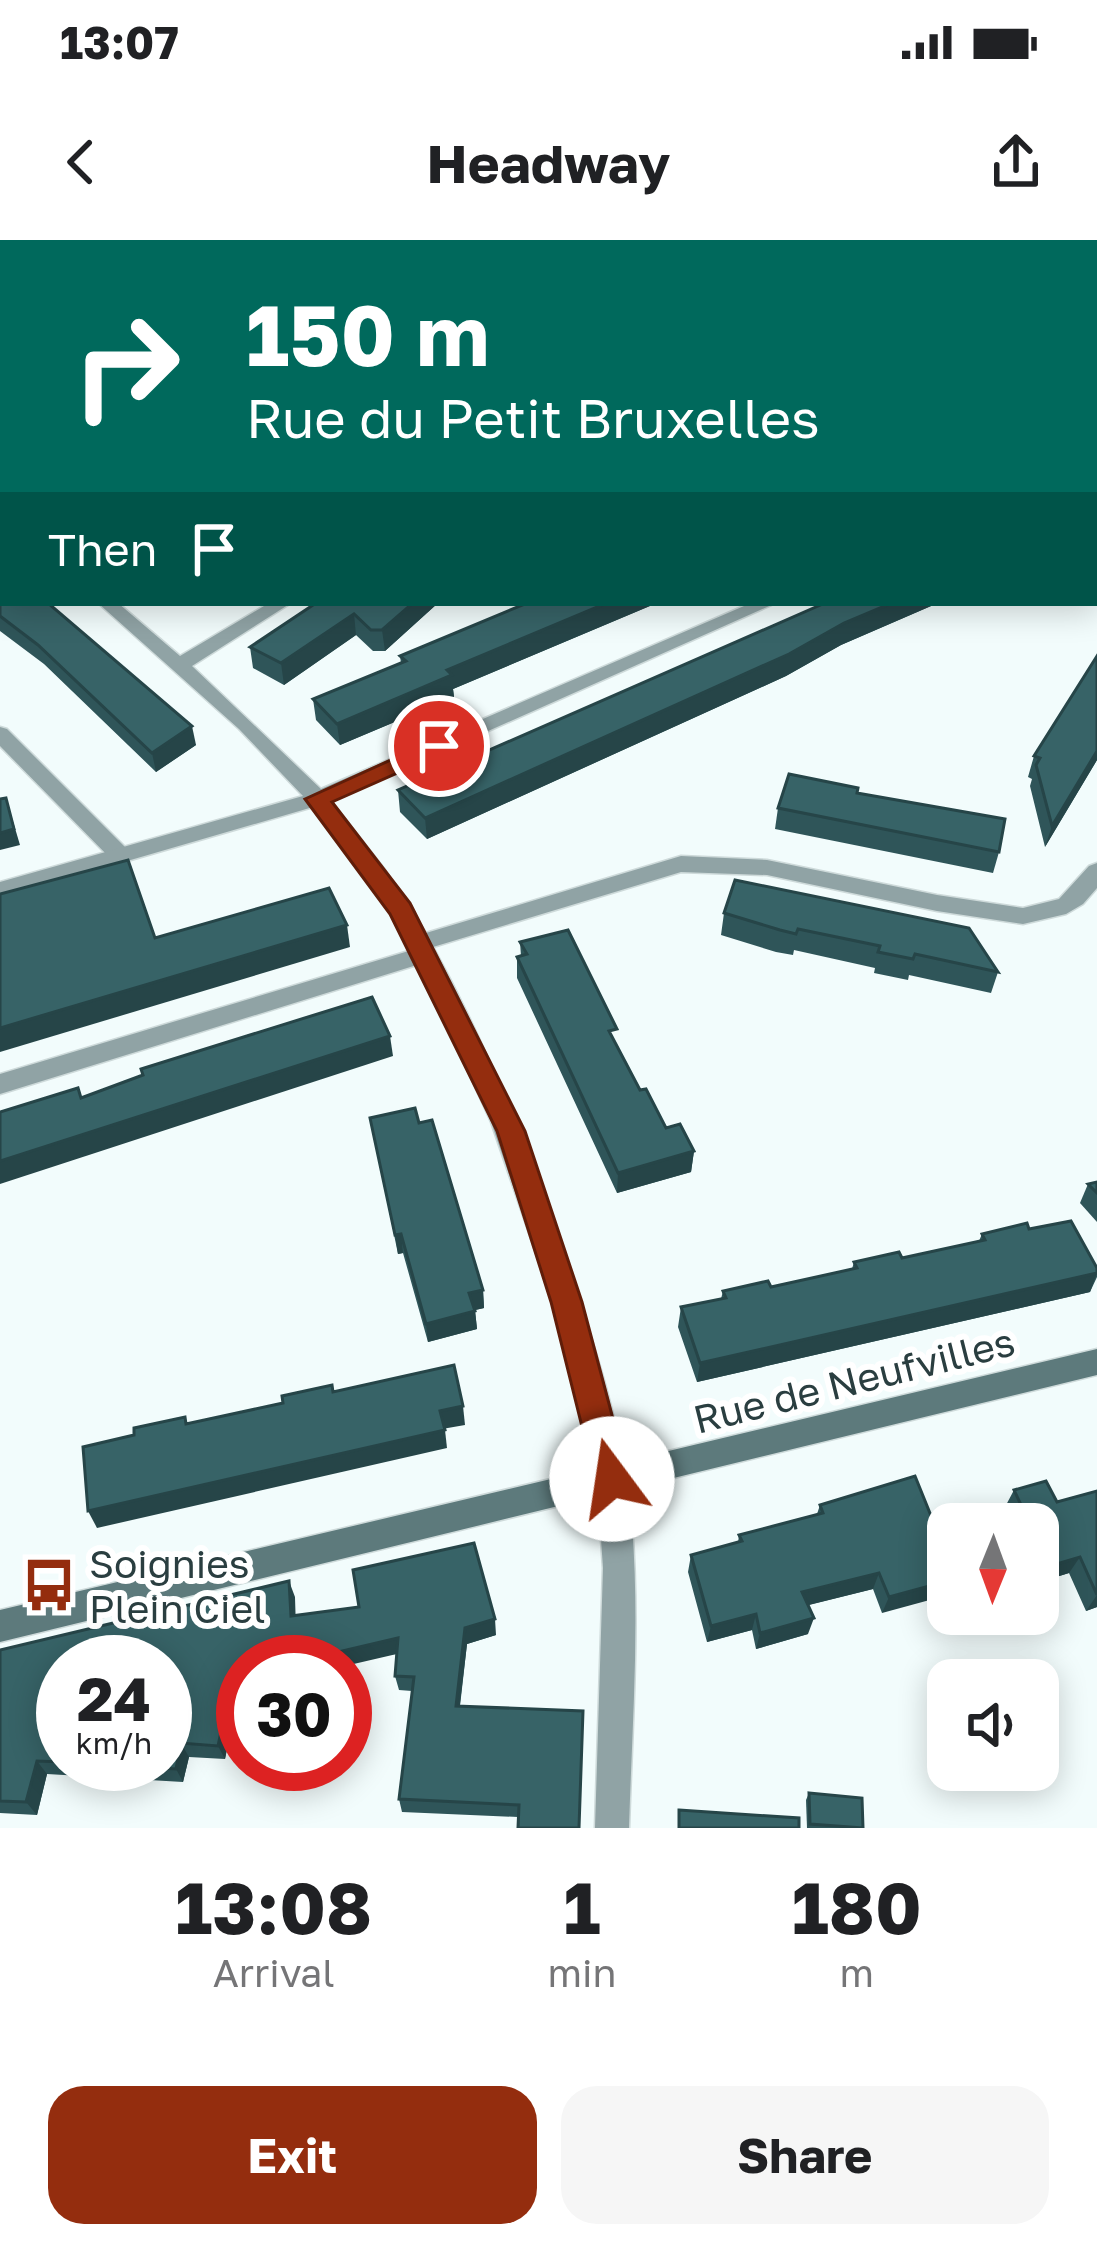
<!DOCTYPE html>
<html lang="en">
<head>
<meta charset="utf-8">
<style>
	:root { --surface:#fff; --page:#f6f6f6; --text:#202124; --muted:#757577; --accent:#942d0e }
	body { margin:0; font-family:"Golos Text",sans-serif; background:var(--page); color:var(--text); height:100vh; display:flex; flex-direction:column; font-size:45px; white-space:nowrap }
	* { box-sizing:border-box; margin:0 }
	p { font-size:39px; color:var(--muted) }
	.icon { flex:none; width:66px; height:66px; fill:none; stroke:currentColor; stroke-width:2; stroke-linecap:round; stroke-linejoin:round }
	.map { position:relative; height:1588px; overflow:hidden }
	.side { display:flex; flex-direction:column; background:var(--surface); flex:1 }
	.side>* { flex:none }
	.hud { position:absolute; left:0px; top:0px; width:1098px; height:366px; box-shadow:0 6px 30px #0003; background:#00695c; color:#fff; overflow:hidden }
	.needle { width:78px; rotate:181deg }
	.tools { position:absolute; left:927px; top:1263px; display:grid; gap:24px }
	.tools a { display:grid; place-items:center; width:132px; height:132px; border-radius:24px; background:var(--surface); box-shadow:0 6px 30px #0003; font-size:60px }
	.speed { position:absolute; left:36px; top:1395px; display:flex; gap:24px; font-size:60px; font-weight:700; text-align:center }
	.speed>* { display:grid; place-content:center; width:156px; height:156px; border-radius:50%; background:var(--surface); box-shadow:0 6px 30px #0003; line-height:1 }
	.speed small { font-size:30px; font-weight:400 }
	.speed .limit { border:18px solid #d22; background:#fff; color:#111 }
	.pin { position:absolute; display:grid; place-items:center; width:102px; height:102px; color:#fff; margin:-51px; border:6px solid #fff; border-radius:50%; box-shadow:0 3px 12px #0007 }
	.me { position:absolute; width:132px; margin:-66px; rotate:346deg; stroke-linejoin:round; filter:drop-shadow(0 0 9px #0008) }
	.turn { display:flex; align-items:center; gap:42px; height:252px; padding:0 48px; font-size:54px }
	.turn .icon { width:156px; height:156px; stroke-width:2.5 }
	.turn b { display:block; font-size:84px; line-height:102px }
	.then { display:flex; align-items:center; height:114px; padding:0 48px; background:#0003; gap:24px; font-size:45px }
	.eta { display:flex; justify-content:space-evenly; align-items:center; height:204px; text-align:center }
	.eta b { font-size:72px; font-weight:700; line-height:84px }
	.primary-button { display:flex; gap:24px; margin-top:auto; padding:24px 48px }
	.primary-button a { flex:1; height:138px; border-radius:36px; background:var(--accent); color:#fff; font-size:48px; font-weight:700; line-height:138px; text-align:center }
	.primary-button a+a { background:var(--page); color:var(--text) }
	.status { display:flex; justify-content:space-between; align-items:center; height:84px; padding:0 60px; background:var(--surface); direction:ltr }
	.status svg { height:33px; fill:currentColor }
	header { display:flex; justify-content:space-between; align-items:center; height:156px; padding:0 48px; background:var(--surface); font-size:54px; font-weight:700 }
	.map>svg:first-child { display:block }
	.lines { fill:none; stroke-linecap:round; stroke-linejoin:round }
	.lane-casing { stroke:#cedada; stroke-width:3 }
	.street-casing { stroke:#cedada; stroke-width:3 }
	.secondary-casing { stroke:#cedada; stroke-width:3 }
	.lane { fill:#90a3a5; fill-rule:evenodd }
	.street { fill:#90a3a5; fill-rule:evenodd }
	.secondary { fill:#5d7a7c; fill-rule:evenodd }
	.wall { fill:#2f5559; fill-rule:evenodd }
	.shaded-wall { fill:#264548 }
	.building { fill:#376367; stroke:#264548; stroke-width:3 }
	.route { fill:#942d0e; stroke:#601d09; stroke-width:3 }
	.labels { text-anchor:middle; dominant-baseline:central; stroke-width:12; stroke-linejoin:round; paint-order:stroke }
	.near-street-label { font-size:39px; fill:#2a3e40; stroke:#fff }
	.near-poi-label { font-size:39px; fill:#2a3e40; stroke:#fff; text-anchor:start }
</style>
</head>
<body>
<div class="status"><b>13:07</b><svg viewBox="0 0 49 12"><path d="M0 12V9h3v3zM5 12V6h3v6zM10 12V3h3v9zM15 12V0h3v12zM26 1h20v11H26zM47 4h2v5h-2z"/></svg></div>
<header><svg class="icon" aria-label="back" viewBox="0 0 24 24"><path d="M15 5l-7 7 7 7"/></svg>Headway<svg class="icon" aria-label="share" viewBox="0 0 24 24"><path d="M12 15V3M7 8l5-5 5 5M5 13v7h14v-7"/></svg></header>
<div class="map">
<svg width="1097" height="1588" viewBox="0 0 1097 1588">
	<rect width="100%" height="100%" fill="#f2fcfc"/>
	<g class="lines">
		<defs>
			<polygon id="lane" points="0,487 7,489 128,610 131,615 128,620 112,620 0,506"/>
			<g id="street">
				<polygon points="713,0 735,0 737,3 715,3"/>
				<polygon points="1095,131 1097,132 1097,142 1095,141"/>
				<polygon points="1097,183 1097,193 1095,194 1095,184"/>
				<polygon points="3,236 3,247 0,248 0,237"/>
				<rect x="0" y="276" width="3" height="12"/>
				<rect x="1095" y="329" width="2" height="11"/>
				<path d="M98 363H118L180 416 269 363H291L192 426 321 549 751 363H776L331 561 385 630 426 693 681 616 767 620 937 655 1023 668 1059 659 1089 626 1097 623V648L1083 664 1066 674 1023 684 937 671 767 635 681 632 433 707C489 809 531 917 568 1028 597 1112 624 1196 632 1285 640 1386 632 1487 629 1588H595L603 1328 597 1242 587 1184 555 1069 491 882 420 724 0 854V834L412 710 370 640 313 567 0 658V642L303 556 239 489Z"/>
			</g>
			<polygon id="secondary" points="1097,1109 1097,1135 0,1402 0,1370"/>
		</defs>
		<use href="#lane" class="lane-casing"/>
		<use href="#street" class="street-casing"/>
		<use href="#secondary" class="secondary-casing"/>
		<use href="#lane" class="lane"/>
		<use href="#street" class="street"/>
		<use href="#secondary" class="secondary"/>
	</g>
	<g class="wall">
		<polygon points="183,0 528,0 524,3 184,3"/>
		<polygon points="1097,0 1097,106 1095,104 1095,3"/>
		<rect x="0" y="12" width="3" height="100"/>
		<polygon points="0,322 196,505 156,532 44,424 0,391"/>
		<polygon points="316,363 438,363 385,411 373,411 356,395 284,445 253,428 250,407"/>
		<polygon points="527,363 657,363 453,449 454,457 340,505 316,480 313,459 401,423 400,416"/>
		<polygon points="825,363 938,363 841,405 786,436 427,599 400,572 398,550"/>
		<polygon points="1097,416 1097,520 1045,607 1030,546 1032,539 1028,537 1034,516"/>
		<polygon points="857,553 999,612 993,633 775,589 778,568"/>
		<polygon points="724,673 998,732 991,753 909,735 908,740 874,733 875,728 794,710 793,715 776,712 721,695"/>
		<polygon points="520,702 616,804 640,850 666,888 694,911 691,932 617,953 517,738 517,717 521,716"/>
		<polygon points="370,878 483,1050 484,1068 475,1070 477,1089 428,1102 403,1013 398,1014"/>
		<polygon points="1097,942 1097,982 1080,963 1088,944"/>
		<polygon points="1029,989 1097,1028 1097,1037 1090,1052 697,1142 678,1087 681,1067 721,1059 723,1051 771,1047 852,1029 854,1022 902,1018 979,1001 982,994"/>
		<polygon points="1014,1250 1057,1262 1097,1251 1097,1367 1086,1371 1069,1333 1040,1342 1038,1337 1038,1284 1013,1284 1005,1267"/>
		<polygon points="820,1265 948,1318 882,1373 873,1349 808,1365 808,1394 756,1409 752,1390 707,1402 688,1332 691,1315 738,1303 739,1295 817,1274"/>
		<path d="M295 1357V1375L496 1395 467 1404 460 1466 583 1471 518 1577 402 1572 399 1559 412 1451 399 1450 395 1436 397 1414 243 1422V1454H238L225 1519 189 1517 183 1542 47 1534 37 1575 0 1573V1410ZM63 1422 165 1524H63Z"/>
		<polygon points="809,1553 863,1588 807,1588 806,1560"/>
	</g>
	<g class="shaded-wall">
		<polygon points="506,0 528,0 524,3 503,3"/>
		<polygon points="413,363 438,363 385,411 382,390"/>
		<polygon points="607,363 657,363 453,449 454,457 340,505 337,484 447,430"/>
		<polygon points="892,363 938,363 841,405 786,436 427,599 425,578 844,383"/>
		<polygon points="354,374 356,395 284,445 281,423"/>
		<polygon points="192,486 196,505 156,532 152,513"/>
		<polygon points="1097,511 1097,520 1045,607 1052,586"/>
		<polygon points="6,558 20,605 0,610 0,593"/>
		<polygon points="347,685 350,707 0,812 0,788"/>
		<polygon points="390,796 393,816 0,944 0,921"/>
		<polygon points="694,911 691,932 617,953 618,933"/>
		<polygon points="401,994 403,1013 398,1014 395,995"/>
		<polygon points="1097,1033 1090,1052 697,1142 700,1123"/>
		<polygon points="483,1050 484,1068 471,1071 469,1053"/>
		<polygon points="475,1071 477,1089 428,1102 426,1084"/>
		<polygon points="463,1166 465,1185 442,1189 440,1171"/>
		<polygon points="445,1190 447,1208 97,1288 88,1271"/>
		<polygon points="1080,1317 1069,1333 1040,1342 1050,1326"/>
		<polygon points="879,1333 873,1349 797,1368 802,1352"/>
		<polygon points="289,1341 295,1357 296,1391 291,1376"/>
		<polygon points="948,1341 948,1355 882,1373 889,1357"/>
		<polygon points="1097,1355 1097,1367 1086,1371"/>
		<polygon points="756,1374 752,1390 707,1402 711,1386"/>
		<polygon points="814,1378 808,1394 756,1409 760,1393"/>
		<polygon points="495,1379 496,1395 467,1404 458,1480 456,1466 465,1388"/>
		<polygon points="398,1398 401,1413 345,1426 345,1422 317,1422 317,1417"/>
		<polygon points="232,1440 238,1454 225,1519 218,1506"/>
		<polygon points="181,1503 189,1517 183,1542 176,1529"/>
		<polygon points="37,1521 47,1534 37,1575 26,1562"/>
	</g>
	<g class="building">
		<polygon points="53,0 164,0 163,3 48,3"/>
		<polygon points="232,0 506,0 503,3 243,3"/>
		<polygon points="886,0 1097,0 1097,82 1095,80 1095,3 881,3"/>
		<rect x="0" y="12" width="3" height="71"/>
		<polygon points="1097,221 1097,277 1095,276 1095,223"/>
		<polygon points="0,322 3,325 3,363 48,363 192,486 152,513 38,405 0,376"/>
		<polygon points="316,363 413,363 382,390 371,390 354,374 281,423 250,407"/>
		<polygon points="527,363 607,363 447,430 452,435 337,484 313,459 406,421 400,416"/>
		<polygon points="825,363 892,363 844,383 789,414 425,578 398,550"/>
		<polygon points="1097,416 1097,511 1052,586 1036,525 1040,518 1034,516"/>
		<polygon points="789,534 858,548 857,553 1005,579 999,612 778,568"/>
		<polygon points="6,558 14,589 0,593 0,559"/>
		<polygon points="128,620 155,698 329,648 347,685 0,788 0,654"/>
		<polygon points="735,640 969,688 998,732 915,714 913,719 878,712 880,706 798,689 796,694 780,690 724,673"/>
		<polygon points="568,690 617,789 609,791 640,850 646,849 666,888 680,884 694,911 618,933 517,717 527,714 520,702"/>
		<polygon points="372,757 390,796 0,921 0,872 78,848 81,858 143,835 141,829"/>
		<polygon points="415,868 419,883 432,880 483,1050 469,1053 475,1071 426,1084 401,994 395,995 370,878"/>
		<polygon points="1097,942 1097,953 1088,944"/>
		<polygon points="1071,981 1097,1028 1097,1033 700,1123 681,1067 726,1058 723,1051 768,1041 771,1047 857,1028 854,1022 899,1012 902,1018 985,1000 982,994 1027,983 1029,989"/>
		<polygon points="454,1125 463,1166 440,1171 445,1190 88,1271 83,1207 134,1195 134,1188 185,1177 186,1184 283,1163 282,1156 332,1145 333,1152"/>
		<polygon points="915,1236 948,1318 948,1341 889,1357 879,1333 802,1352 814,1378 760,1393 756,1374 711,1386 691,1315 742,1301 739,1295 823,1273 820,1265"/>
		<polygon points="1046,1241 1057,1262 1097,1251 1097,1355 1080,1317 1050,1326 1038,1300 1038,1284 1030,1284 1014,1250"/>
		<polygon points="474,1303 495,1379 465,1388 456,1466 583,1471 579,1588 518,1588 519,1565 399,1559 414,1437 395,1436 398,1398 317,1417 317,1422 243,1422 243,1438 232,1440 218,1506 181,1503 176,1529 90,1524 165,1524 165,1422 63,1422 63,1522 37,1521 26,1562 0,1561 0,1410 289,1341 291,1376 359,1367 353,1330"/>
		<polygon points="809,1553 862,1558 863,1588 810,1584"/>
		<polygon points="679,1570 799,1578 799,1588 679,1588"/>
	</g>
	<polygon class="route" points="439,498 451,506 447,511 332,562 410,663 525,891 582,1062 629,1239 624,1250 612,1255 600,1250 595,1239 551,1062 497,891 390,674 305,559"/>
	<defs>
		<symbol id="bus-bare" viewBox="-9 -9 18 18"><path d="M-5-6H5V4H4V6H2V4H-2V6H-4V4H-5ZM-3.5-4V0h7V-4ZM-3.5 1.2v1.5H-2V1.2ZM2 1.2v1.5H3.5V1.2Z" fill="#942d0e" stroke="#fff" stroke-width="2.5" paint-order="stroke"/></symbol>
	</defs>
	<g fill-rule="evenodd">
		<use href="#bus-bare" x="11" y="1307" width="76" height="76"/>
	</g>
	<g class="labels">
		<g class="near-street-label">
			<text transform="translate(854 1140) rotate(-14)">Rue de Neufvilles</text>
		</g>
		<g class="near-poi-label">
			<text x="89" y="1323">Soignies<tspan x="89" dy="45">Plein Ciel</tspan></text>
		</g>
	</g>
</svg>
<div class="tools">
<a><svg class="needle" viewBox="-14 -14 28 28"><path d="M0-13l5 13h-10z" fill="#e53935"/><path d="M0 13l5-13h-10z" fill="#757577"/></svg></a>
<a><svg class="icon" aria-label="sound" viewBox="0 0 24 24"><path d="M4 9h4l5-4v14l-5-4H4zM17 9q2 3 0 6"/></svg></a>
</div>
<div class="speed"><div>24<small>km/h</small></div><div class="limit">30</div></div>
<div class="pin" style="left:439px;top:506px;background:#d93025"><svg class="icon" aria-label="arrive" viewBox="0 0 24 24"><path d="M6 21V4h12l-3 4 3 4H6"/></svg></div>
<svg class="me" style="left:612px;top:1239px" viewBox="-20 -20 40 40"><circle r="19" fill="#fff"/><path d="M0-13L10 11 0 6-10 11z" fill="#942d0e"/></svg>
<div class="hud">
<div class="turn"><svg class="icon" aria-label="right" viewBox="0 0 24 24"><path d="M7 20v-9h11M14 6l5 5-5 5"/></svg><div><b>150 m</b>Rue du Petit Bruxelles</div></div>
<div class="then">Then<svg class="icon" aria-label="arrive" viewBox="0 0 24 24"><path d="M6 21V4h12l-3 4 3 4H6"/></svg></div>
</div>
</div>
<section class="side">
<div class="eta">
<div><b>13:08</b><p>Arrival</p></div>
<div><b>1</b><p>min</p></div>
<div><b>180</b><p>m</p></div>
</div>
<div class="primary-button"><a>Exit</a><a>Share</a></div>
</section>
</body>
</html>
